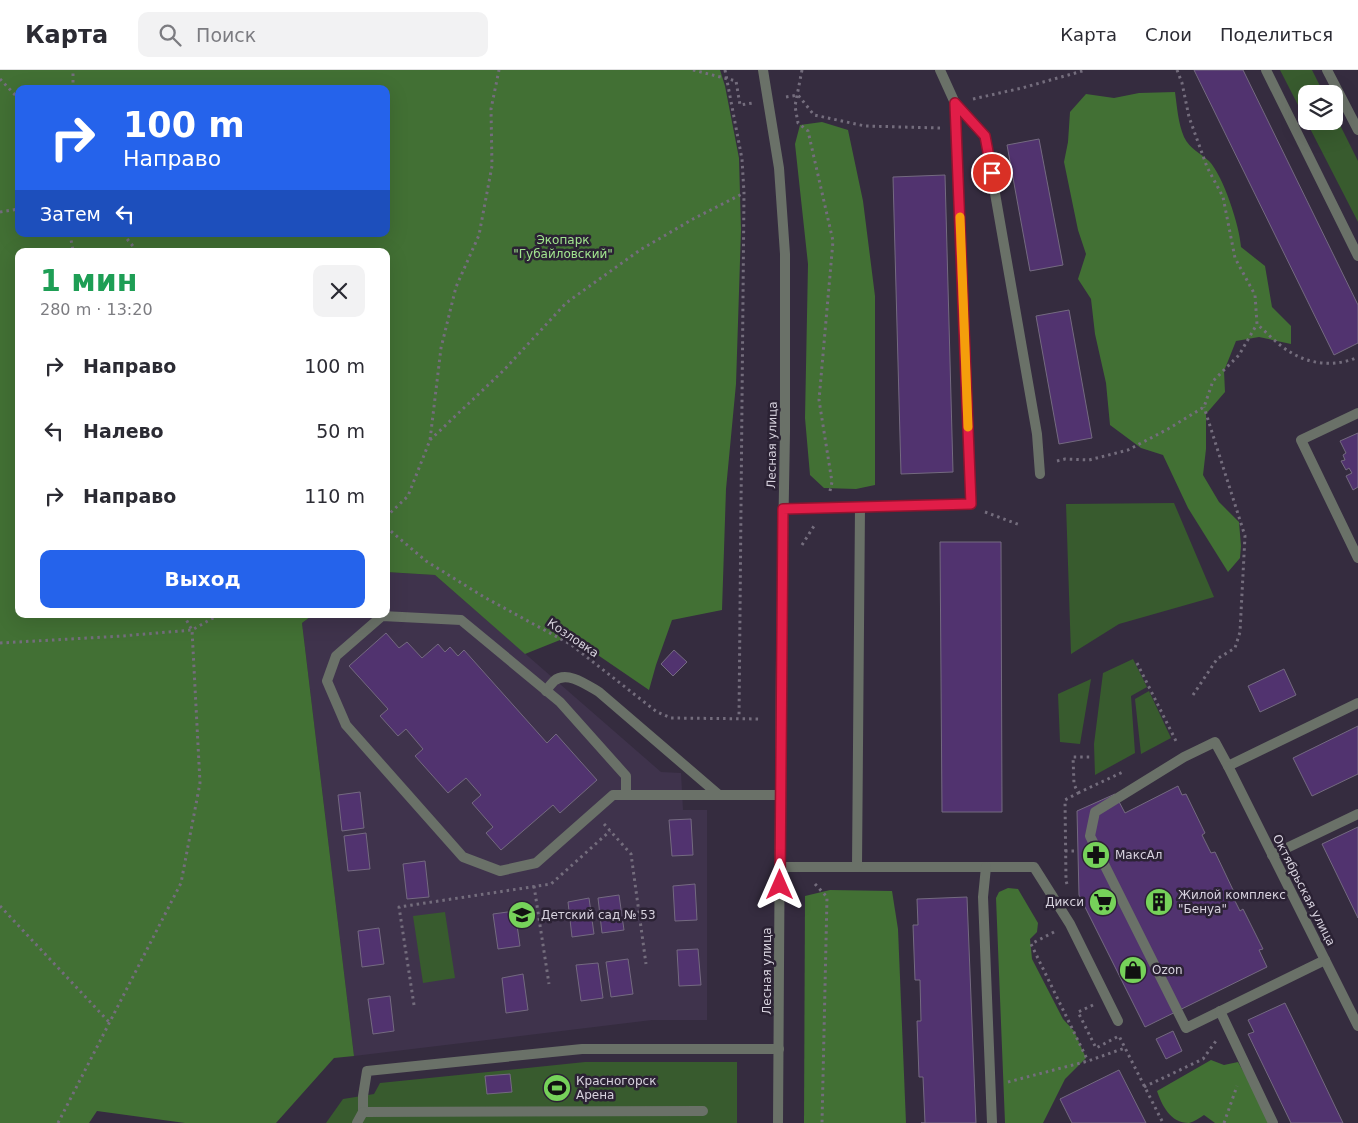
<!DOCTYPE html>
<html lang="ru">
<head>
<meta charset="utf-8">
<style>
	:root { --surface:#fff; --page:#f2f2f3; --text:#2b2b33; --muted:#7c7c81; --line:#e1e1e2; --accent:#2563eb }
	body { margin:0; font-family:"DejaVu Sans",sans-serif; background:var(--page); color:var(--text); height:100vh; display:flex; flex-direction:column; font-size:19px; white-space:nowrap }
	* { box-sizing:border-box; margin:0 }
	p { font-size:16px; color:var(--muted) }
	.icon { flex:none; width:28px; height:28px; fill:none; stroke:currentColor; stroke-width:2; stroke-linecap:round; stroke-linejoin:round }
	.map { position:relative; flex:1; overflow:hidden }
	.sheet { position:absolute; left:15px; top:178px; width:375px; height:370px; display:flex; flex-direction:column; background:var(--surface); border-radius:10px; box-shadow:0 5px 20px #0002 }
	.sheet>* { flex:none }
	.top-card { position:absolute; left:15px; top:15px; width:375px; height:152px; border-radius:10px; box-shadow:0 5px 20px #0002; background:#2563eb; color:#fff; overflow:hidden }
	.fabs { position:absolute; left:1298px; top:15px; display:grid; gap:10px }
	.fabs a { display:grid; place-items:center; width:45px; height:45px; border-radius:10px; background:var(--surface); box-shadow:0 5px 20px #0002; font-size:25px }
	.pin { position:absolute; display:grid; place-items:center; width:42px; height:42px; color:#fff; margin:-21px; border:2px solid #fff; border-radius:50%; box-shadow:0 1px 5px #0007 }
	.me { position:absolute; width:55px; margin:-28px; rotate:0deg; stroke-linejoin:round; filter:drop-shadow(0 0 4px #0008) }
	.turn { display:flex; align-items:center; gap:18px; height:105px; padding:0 25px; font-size:22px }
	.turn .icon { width:65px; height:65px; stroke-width:2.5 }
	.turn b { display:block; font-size:35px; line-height:42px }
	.then { display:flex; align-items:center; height:48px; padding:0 25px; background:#0003; gap:10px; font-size:19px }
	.round { display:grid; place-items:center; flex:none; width:52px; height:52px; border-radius:10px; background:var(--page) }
	.headline { display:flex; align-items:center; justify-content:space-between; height:85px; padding:0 25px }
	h1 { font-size:30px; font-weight:700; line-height:38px; color:#1e9e55 }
	.action { display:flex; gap:10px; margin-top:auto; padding:10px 25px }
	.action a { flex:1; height:58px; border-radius:10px; background:var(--accent); color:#fff; font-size:20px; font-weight:700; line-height:58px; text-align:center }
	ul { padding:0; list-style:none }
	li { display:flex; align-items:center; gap:15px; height:65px; padding:0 25px }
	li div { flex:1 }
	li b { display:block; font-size:19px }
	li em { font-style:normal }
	header { display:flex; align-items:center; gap:30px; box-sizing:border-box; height:70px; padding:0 25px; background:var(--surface); border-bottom:1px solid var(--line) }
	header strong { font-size:24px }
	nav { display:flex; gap:28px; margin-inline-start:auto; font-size:18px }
	.search { width:350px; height:45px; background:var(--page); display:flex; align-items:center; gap:12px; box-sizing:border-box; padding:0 18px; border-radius:10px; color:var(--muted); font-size:19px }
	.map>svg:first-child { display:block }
	.built { fill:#3f334c }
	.green { fill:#385b2e }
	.forest { fill:#427034; fill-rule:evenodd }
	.building { fill:#51336f; stroke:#746a80 }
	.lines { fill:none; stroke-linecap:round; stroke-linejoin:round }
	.path { stroke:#746d7d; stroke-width:3; stroke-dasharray:2.5 4; stroke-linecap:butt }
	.service { stroke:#6a7168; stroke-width:10 }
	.minor { stroke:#6a7168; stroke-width:10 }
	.tertiary { stroke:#6a7168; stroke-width:10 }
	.route-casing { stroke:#92132f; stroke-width:12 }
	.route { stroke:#e11d48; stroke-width:9 }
	.slow { stroke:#f59e0b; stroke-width:9 }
	.labels { text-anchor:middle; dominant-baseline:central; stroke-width:5; stroke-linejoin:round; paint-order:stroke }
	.park-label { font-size:12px; fill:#a1e38e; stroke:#2b2234 }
	.street-label { font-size:12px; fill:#d7d2de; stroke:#2b2234 }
	.poi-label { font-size:12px; fill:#d7d2de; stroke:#2b2234; text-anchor:start }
</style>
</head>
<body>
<header>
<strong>Карта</strong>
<div class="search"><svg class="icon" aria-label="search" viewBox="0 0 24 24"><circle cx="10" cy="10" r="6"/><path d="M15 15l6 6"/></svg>Поиск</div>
<nav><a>Карта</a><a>Слои</a><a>Поделиться</a></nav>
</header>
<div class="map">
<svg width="1358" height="1053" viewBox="0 0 1358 1053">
	<rect width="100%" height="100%" fill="#352c3f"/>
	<polygon class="built" points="386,502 435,505 661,702 681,703 683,740 707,740 707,950 652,950 354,986 302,553 314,544 386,544"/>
	<g class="green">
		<polygon points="1280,0 1312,0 1324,24 1306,24 1306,51 1334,51 1334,43 1358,91 1358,152"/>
		<polygon points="1174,433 1214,527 1119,554 1071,584 1066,434"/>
		<polygon points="1133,589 1147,617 1131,626 1135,683 1095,705 1094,674 1103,603"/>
		<polygon points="1091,609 1080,674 1060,672 1058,624"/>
		<polygon points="1149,621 1171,668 1141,684 1135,629"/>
		<polygon points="445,842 455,908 423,913 413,846"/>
		<polygon points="585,992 737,992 737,1053 326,1053 343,1029 374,1024 380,1013"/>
	</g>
	<g class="forest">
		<path d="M0 0H720L725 16 739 88 741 160 736 314 726 419 722 540 672 550 656 595 649 620 570 566 525 584 435 505 386 502V181H19V544H314L302 553 354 986 334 988 276 1053H185L97 1041 89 1053H0ZM19 19H386V164H19Z"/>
		<path d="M1175 22C1177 36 1178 53 1184 67 1190 79 1200 83 1209 91 1223 105 1240 157 1241 177L1265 196 1272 237 1291 256V274L1259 267 1236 271 1224 301 1225 322 1206 344V379L1203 405 1219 432 1239 452 1241 476 1240 488 1228 502 1188 438 1163 385 1141 378 1110 355 1106 313 1095 264 1091 229 1078 209 1086 184 1078 160 1064 92 1068 72 1070 42 1086 24 1114 28 1139 23Z"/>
		<polygon points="822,52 848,60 863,131 875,226 875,415 856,419 824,418 810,405 805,348 808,194 795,74 800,55"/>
		<polygon points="1008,818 1018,819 1038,853 1037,862 1030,869 1032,889 1063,949 1074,961 1086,988 1065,1009 1043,1053 1005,1053 996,828 999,822"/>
		<polygon points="830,820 892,821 898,859 906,1053 804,1053 805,826"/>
		<path d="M1211 990 1224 995 1238 992 1272 1053H1215L1204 1045C1199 1048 1194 1052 1189 1053 1170 1053 1162 1035 1157 1021Z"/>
	</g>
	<g class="building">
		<polygon points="1194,0 1243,0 1358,235 1358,273 1334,285"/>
		<polygon points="1039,69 1063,195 1030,201 1007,75"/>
		<polygon points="945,105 953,402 901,404 893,107"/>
		<polygon points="1069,240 1092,368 1059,374 1036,246"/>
		<polygon points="1358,363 1358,417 1353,420 1346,406 1352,403 1349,398 1346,400 1341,391 1345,390 1343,385 1346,383 1340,371"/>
		<polygon points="940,472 1001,472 1002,742 942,742"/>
		<polygon points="386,563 399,578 407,572 422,588 438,574 445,582 450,577 458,586 464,580 547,673 556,664 597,710 560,743 553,735 501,780 486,763 493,757 472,733 481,725 466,708 448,723 415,686 423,679 406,659 398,666 380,646 388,639 349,596"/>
		<polygon points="674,580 687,592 673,606 661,594"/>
		<polygon points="1284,599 1296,625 1260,642 1248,616"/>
		<polygon points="1358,656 1358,704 1312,726 1293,688"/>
		<polygon points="1178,716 1182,725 1186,724 1205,763 1202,765 1211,783 1215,782 1234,822 1231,823 1240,841 1243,839 1263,879 1259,880 1267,897 1145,957 1079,825 1077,741 1115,724 1125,743"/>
		<polygon points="360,722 364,758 342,761 338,725"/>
		<polygon points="691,749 693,785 672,786 669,750"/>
		<polygon points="1358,757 1358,848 1322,774"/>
		<polygon points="366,763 370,799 348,801 344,766"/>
		<polygon points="425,791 429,827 407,829 403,794"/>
		<polygon points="695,814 697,850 675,851 673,816"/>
		<polygon points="619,825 624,860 602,863 598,828"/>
		<polygon points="967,827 976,1053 921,1053 925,1053 923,1007 919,1007 917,951 921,951 920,910 915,910 913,855 918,855 917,829"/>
		<polygon points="589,828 594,864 572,867 568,832"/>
		<polygon points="515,841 520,876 498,879 493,844"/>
		<polygon points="379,858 384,894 362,897 358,861"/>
		<polygon points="698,879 701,915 679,916 677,880"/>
		<polygon points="628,889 633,924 611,927 606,892"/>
		<polygon points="598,893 603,928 581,931 576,895"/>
		<polygon points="523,904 528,940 506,943 502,908"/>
		<polygon points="390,926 394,961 373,964 368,929"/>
		<polygon points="1285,933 1307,978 1343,1053 1291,1053 1248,964 1254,962 1248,950"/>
		<polygon points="1173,961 1182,981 1166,989 1156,969"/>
		<polygon points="1119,1000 1146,1053 1072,1053 1060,1029"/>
		<polygon points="510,1004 512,1022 487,1024 485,1006"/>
	</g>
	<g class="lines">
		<g class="path">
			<polyline points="693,0 736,11 740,35 753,33"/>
			<polyline points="725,0 742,89 744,123 739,648"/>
			<polyline points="802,0 795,36 798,53 808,61 833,171 819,330 832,412 830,421"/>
			<path d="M1177 0 1182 13 1189 47 1207 97 1223 127 1235 188 1255 225 1257 254C1267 263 1278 275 1290 282 1311 295 1336 297 1358 287"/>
			<polyline points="0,9 19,29"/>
			<polyline points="73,19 73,0"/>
			<polyline points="786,27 798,25 814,45 865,56 940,58"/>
			<polyline points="973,29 1022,18 1086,0"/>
			<polyline points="0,142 19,139"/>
			<polyline points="70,164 73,181"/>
			<polyline points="123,164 137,181"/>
			<polyline points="430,370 504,300 566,233 640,180 693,149 744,123"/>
			<polyline points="1057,391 1065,389 1089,390 1128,380 1168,359 1204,337 1213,311 1239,285 1257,254"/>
			<polyline points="985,442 1020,455"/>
			<polyline points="386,447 408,426 430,370 441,278 456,217 479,165 492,96 491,39 499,0"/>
			<polyline points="386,457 426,491 484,527 570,574 657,642 671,648 762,649"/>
			<polyline points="802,475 814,456"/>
			<polyline points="0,573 122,566 192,560 220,544"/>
			<polyline points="1137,593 1177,673"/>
			<polyline points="1193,625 1217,589 1235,578 1240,562 1245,466 1204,337"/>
			<polyline points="1078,723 1123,702"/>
			<polyline points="604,754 631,784 646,894"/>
			<polyline points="1065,781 1078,781"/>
			<polyline points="815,814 827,827 822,1053"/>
			<polyline points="1067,814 1066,811 1065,730 1078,723 1074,714 1073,687 1091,687"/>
			<polyline points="534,816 549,914"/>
			<polyline points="0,836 109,952"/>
			<polyline points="1054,862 1031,874 1088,991"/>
			<polyline points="414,935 399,837 551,814 610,761"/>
			<polyline points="1093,935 1078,942 1096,978 1119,966 1163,1053"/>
			<polyline points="1008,1012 1088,991 1125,978"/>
			<polyline points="1144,1017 1203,989 1216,971"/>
			<polyline points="58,1053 181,813 200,713 192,560 183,544"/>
			<polyline points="1224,1053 1237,1016"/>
		</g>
		<g class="service">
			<polyline points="940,0 955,33 985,66 1037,364 1040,404"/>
			<polyline points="1266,0 1358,186"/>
			<polyline points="1358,343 1301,370 1358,488"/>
			<polyline points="783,439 971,434 955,33"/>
			<path d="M546 621C548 618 551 614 554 611 567 600 587 615 599 622L719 725"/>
			<polyline points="626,725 626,706 560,632 461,550 382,546 336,586 327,611 346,655 463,787 500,801 536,793 613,725 781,725"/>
			<polyline points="1272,785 1358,744"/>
			<polyline points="780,797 1034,797 1070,854 1118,951"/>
			<polyline points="857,797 860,437"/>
			<polyline points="986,797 983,827 992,1053"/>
			<polyline points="1325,890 1186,958 1090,766 1095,742 1184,687 1215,672 1228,696 1358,633"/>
			<polyline points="1220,941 1273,1053"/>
			<polyline points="703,1041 363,1042 363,1026 367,1001 582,979 779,979"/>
			<polyline points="357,1053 363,1042"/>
		</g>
		<g class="minor">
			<polyline points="1327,0 1358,60"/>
			<polyline points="1228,696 1358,956"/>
		</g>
		<polyline class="tertiary" points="763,0 779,98 785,184 785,362 781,587 778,1053"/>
	</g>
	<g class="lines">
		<defs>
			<polyline id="route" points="780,815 783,439 971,434 955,33 985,66 992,103"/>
		</defs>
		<use href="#route" class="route-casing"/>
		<use href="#route" class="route"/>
		<polyline class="slow" points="960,147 968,357"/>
	</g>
	<defs>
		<symbol id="pharmacy-disc" viewBox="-11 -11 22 22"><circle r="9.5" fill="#76d25a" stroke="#2b2234"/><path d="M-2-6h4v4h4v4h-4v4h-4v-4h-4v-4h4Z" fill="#111"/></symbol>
		<symbol id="supermarket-disc" viewBox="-11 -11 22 22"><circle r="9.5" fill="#76d25a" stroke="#2b2234"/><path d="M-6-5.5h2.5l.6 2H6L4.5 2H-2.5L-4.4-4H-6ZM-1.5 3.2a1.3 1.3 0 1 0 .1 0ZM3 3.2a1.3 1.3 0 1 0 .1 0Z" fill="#111"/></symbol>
		<symbol id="building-disc" viewBox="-11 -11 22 22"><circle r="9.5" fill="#76d25a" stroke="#2b2234"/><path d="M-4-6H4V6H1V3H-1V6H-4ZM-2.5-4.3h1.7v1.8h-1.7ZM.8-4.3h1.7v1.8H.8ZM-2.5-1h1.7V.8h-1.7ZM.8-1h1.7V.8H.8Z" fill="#111"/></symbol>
		<symbol id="school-disc" viewBox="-11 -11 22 22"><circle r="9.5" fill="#76d25a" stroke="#2b2234"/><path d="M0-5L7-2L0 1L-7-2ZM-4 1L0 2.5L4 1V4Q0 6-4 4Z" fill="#111"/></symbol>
		<symbol id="shop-disc" viewBox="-11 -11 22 22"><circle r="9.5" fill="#76d25a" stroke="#2b2234"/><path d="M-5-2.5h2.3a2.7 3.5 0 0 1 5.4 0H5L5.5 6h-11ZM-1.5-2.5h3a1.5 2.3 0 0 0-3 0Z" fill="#111"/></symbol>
		<symbol id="stadium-disc" viewBox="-11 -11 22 22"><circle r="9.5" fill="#76d25a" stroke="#2b2234"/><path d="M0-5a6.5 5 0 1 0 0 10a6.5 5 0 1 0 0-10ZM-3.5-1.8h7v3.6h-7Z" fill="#111"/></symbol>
	</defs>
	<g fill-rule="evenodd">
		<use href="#pharmacy-disc" x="1080" y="769" width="32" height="32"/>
		<use href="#supermarket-disc" x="1087" y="816" width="32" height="32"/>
		<use href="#building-disc" x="1143" y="816" width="32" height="32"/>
		<use href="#school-disc" x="506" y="829" width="32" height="32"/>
		<use href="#shop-disc" x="1117" y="884" width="32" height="32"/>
		<use href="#stadium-disc" x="541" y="1002" width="32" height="32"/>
	</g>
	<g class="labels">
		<g class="park-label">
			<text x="563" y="170">Экопарк<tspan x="563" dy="14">"Губайловский"</tspan></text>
		</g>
		<g class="street-label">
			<text transform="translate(772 375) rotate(-89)">Лесная улица</text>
			<text transform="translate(573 568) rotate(34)">Козловка</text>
			<text transform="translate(1304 820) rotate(63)">Октябрьская улица</text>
			<text transform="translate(767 901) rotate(-90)">Лесная улица</text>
		</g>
		<g class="poi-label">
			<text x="1115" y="785">МаксАл</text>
			<text x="1178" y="825">Жилой комплекс<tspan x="1178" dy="14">"Бенуа"</tspan></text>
			<text x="1084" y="832" text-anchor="end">Дикси</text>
			<text x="541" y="845">Детский сад № 53</text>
			<text x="1152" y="900">Ozon</text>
			<text x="576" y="1011">Красногорск<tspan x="576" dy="14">Арена</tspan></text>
		</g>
	</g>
</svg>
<div class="fabs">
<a><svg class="icon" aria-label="layers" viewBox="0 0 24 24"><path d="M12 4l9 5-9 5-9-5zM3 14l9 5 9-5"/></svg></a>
</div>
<div class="pin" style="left:992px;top:103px;background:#d93025"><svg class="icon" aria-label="arrive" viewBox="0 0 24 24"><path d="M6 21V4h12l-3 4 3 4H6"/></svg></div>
<svg class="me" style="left:780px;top:815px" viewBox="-20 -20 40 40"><path d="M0-17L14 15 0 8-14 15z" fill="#e11d48" stroke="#fff" stroke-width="4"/></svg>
<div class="top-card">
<div class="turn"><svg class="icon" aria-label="right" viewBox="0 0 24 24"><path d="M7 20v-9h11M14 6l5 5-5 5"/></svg><div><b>100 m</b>Направо</div></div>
<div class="then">Затем<svg class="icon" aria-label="left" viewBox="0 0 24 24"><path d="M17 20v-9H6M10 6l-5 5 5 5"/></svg></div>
</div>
<section class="sheet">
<div class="headline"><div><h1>1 мин</h1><p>280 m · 13:20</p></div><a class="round"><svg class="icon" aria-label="close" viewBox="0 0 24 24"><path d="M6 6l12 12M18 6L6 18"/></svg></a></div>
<ul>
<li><svg class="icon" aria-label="right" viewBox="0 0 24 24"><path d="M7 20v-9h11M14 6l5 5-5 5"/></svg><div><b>Направо</b></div><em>100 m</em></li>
<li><svg class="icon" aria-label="left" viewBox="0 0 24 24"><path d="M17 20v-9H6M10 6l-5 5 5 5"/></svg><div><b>Налево</b></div><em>50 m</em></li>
<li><svg class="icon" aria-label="right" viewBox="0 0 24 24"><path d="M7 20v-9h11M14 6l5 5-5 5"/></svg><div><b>Направо</b></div><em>110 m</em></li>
</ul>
<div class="action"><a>Выход</a></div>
</section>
</div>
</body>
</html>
